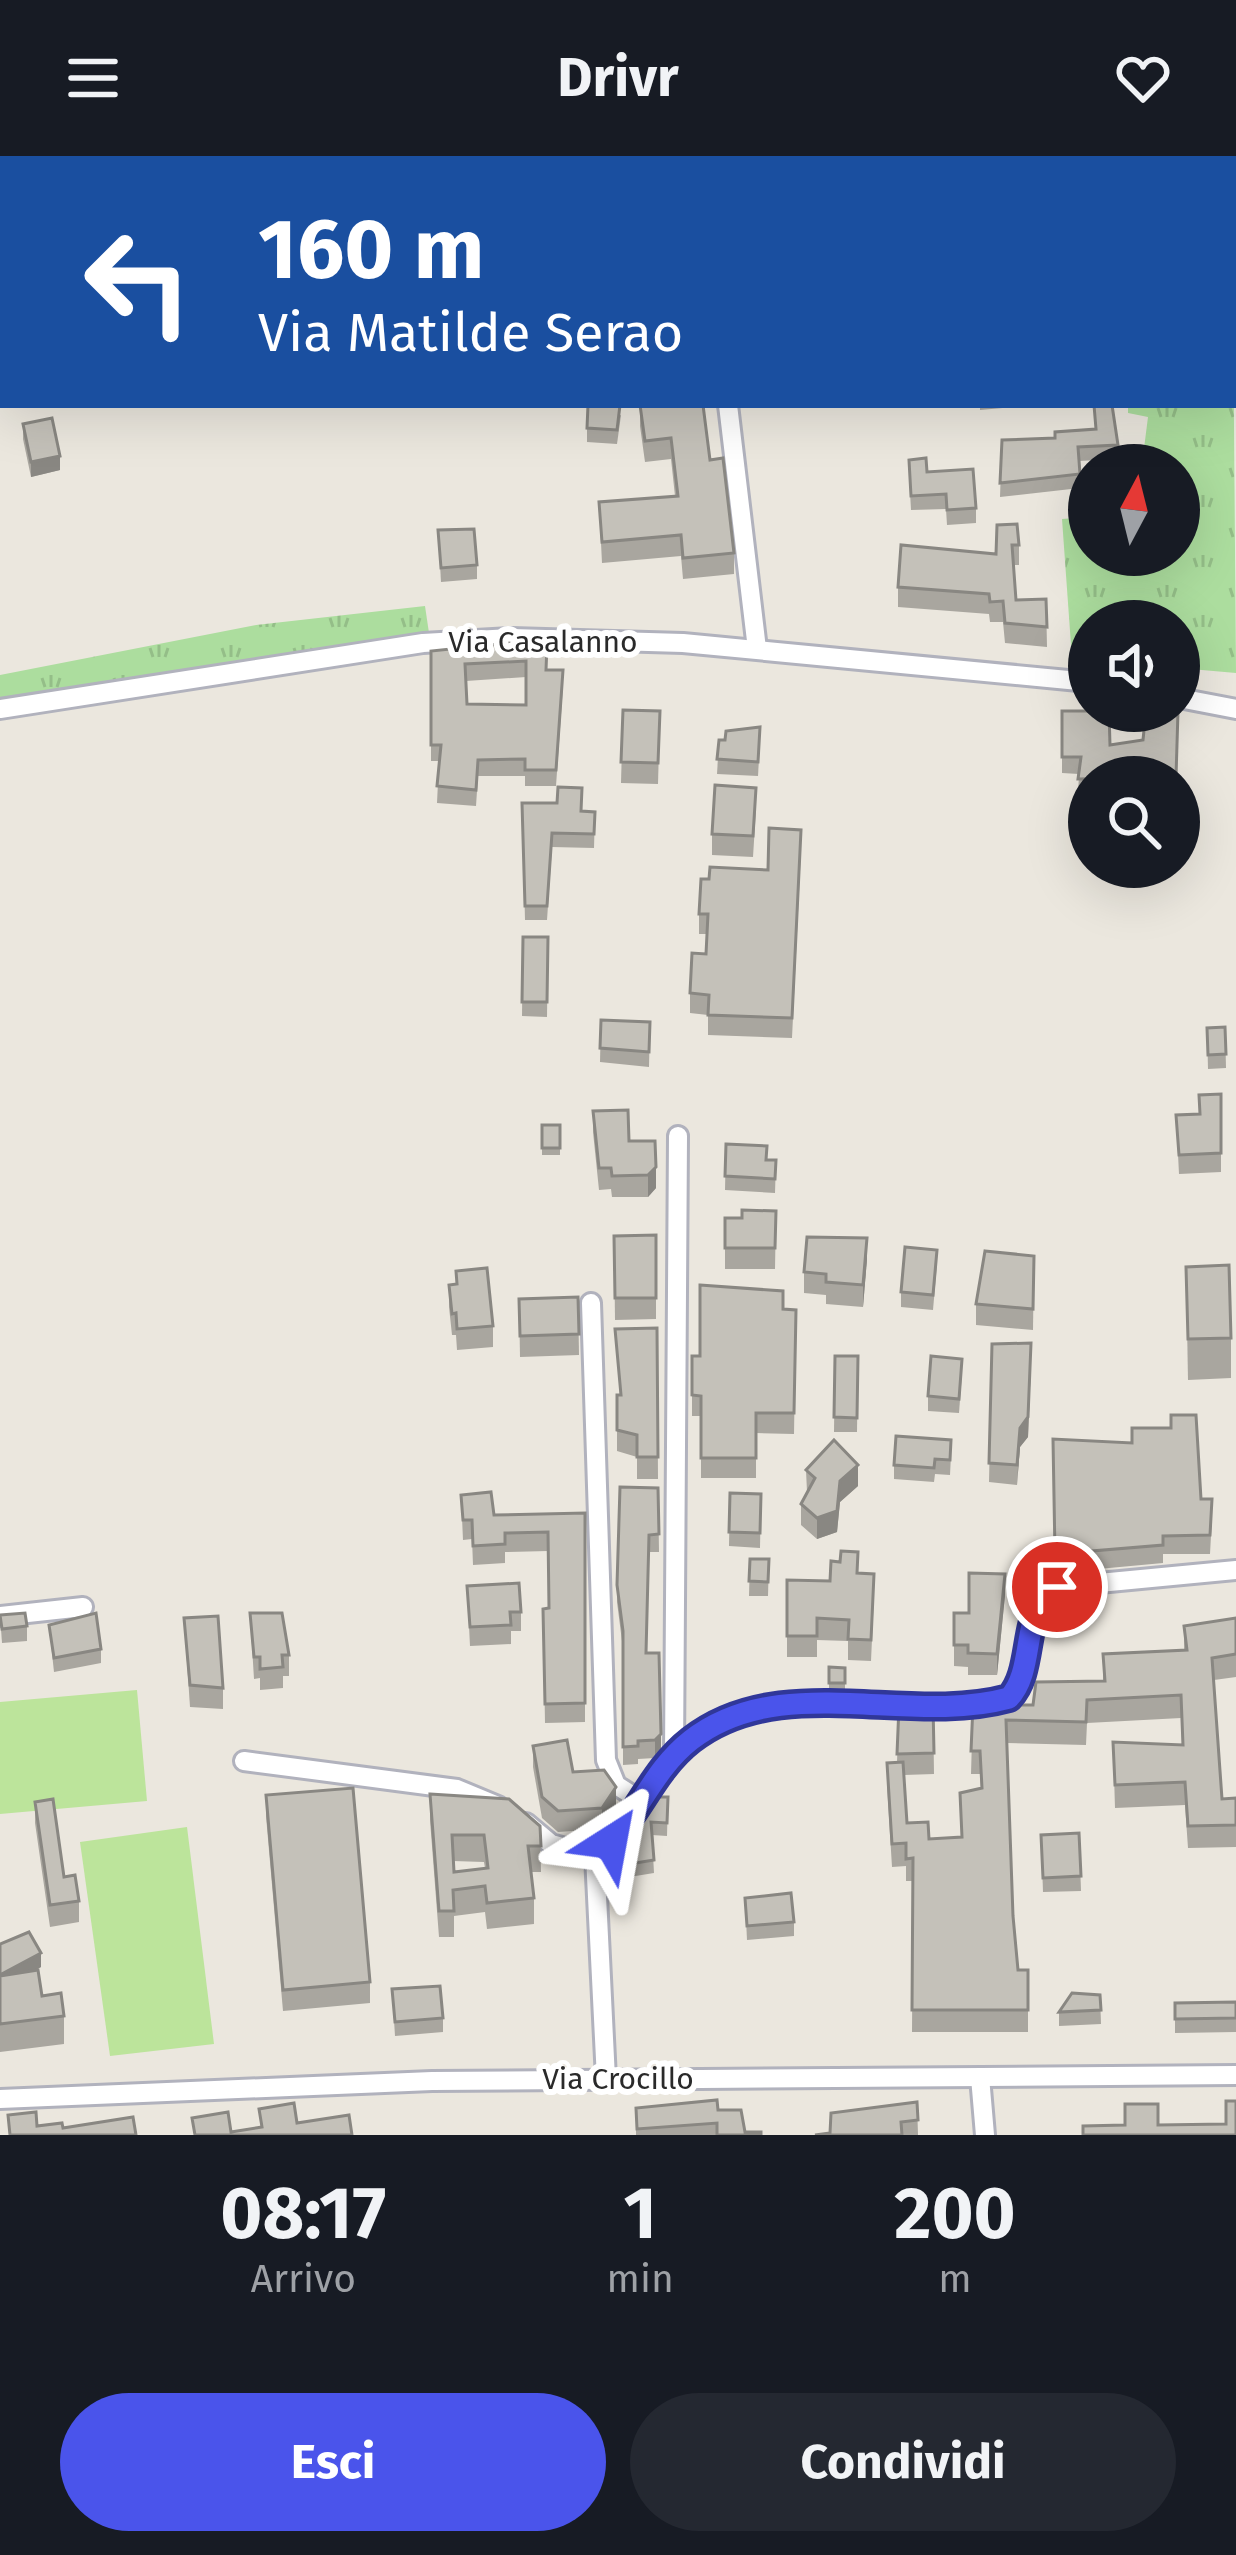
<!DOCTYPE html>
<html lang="it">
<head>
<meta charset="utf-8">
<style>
	:root { --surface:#171b24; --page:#242831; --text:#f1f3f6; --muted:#9ea1a6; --accent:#4a54eb }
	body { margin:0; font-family:"Fira Sans",sans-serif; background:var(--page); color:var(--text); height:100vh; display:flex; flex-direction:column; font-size:45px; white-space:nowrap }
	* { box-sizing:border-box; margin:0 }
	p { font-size:39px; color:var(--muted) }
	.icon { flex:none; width:66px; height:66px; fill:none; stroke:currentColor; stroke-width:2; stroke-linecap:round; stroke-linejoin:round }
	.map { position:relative; height:1979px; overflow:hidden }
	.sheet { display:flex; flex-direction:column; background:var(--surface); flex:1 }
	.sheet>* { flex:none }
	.banner { position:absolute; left:0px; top:0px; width:1236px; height:252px; box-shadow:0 12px 48px #0002; background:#1a4fa0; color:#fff; overflow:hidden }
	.needle { width:78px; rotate:7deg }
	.tools { position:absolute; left:1068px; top:288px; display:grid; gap:24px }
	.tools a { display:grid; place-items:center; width:132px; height:132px; border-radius:50%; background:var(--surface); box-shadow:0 12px 48px #0002; font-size:60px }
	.pin { position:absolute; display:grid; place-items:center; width:102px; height:102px; color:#fff; margin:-51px; border:6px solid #fff; border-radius:50%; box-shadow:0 3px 12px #0007 }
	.me { position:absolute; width:132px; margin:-66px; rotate:34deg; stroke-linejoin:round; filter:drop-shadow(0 0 9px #0008) }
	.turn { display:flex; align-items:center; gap:42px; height:252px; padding:0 60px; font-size:54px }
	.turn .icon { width:156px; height:156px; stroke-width:2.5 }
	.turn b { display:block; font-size:84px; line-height:102px }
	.eta { display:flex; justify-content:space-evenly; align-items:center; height:204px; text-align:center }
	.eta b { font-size:72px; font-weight:700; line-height:84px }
	.primary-button { display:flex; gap:24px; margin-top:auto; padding:24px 60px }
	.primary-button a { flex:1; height:138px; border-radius:72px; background:var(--accent); color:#fff; font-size:48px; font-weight:700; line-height:138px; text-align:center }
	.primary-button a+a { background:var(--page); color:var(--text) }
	header { display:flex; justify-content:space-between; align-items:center; height:156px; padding:0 60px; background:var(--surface); font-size:54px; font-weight:700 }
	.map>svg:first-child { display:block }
	.grass { fill:url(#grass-tufts) }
	.pitch { fill:#bce49b }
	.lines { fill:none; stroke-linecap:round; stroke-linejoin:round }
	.minor-casing { stroke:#b1b2bd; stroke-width:24 }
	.minor { stroke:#fff; stroke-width:18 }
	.wall { fill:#a9a69f; fill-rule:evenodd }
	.shaded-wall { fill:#898782 }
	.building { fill:#c4c1b9; stroke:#898782; stroke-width:3; fill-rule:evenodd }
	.route-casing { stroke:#303799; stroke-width:30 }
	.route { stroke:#4a54eb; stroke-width:21 }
	.labels { text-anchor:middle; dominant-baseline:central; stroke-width:12; stroke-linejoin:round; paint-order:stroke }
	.street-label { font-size:30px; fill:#2a2a2a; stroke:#fff }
</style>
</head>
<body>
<header><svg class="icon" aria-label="menu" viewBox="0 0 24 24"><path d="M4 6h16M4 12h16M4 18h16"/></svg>Drivr<svg class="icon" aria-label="heart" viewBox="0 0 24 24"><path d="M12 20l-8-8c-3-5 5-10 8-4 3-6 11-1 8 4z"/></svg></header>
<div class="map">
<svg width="1236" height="1979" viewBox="0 0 1236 1979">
	<defs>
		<pattern id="grass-tufts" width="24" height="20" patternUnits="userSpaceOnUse" patternTransform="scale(3)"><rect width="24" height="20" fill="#acdd9e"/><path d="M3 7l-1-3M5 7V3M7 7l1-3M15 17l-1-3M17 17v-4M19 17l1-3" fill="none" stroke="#94be88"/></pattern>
	</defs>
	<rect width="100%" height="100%" fill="#ebe7de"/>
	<g class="grass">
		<polygon points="1233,144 1236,517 1179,512 1179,465 1089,465 1089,504 1072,503 1062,363 1089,361 1089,399 1179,399 1179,309 1136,309 1142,308 1148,261 1128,257 1128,249 1233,249"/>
		<polygon points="425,450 429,477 0,544 0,519 256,469"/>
	</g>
	<g class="pitch">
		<polygon points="137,1534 147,1645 0,1658 0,1546"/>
		<polygon points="187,1671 214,1888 110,1900 80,1686"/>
	</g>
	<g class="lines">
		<defs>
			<g id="minor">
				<polyline points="401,0 402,3"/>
				<polyline points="728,249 757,493"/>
				<polyline points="1179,542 1236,553"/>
				<polyline points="0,553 423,487 511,482 683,487 1089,526"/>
				<polyline points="591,1147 606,1604 616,1629 638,1643"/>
				<polyline points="0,1460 83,1451"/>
				<polyline points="674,1600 678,980"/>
				<polyline points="244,1605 457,1633 498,1650"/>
				<polyline points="526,1667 551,1688 595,1700"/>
				<polyline points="980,1921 985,1979"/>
				<path d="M606 1923 595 1700C632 1666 650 1620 688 1587 775 1512 907 1571 1009 1542 1037 1513 1019 1450 1057 1431L1236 1414"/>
				<polyline points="0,1943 432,1925 1236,1919"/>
			</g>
		</defs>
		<use href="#minor" class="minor-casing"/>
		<use href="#minor" class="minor"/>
	</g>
	<g class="wall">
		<rect x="466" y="0" width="26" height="3"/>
		<polygon points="575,0 641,0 575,3"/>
		<polygon points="640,249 710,304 734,397 734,418 683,423 681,400 602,407 599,346 675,340 671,303 645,306 640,270"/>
		<polygon points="980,249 1014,249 1014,251 980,254"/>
		<polygon points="621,259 617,288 587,286 587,272"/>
		<polygon points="23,268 60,314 31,321 23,283"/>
		<polygon points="1002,284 1118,289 1118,303 1079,305 1080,332 1000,341"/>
		<polygon points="927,316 976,352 976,367 947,369 946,353 911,354 909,318"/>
		<polygon points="997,369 1019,389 1019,409 1014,409 1016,444 1046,443 1047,491 1005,487 1003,466 990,466 989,458 898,451 898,431 996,398"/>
		<polygon points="438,374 477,409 477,423 441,426"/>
		<path d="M508 487 547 514 563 530 556 630H525V620H478L476 650 437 647 439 605H431V495ZM526 521V549L467 548 466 525Z"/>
		<polygon points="623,554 660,555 658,628 621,627"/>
		<polygon points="1062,555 1110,589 1177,621 1089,621 1089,640 1078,639 1079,618 1062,617"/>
		<polygon points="719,584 760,585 758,620 717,618"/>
		<polygon points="522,647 595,656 594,692 552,691 547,764 525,764"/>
		<polygon points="756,653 753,701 712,699 712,678"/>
		<polygon points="801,694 792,882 708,879 708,859 690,857 690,837 706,798 707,778 699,778 699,758 709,723 768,714"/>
		<polygon points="523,781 548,781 547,861 522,860"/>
		<polygon points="601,864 650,866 649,911 600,906"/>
		<polygon points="1225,871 1226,912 1208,913 1207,872"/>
		<polygon points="1221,938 1221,1016 1179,1018 1176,959 1199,958 1199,939"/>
		<polygon points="593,955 629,985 656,1032 648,1041 612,1041 611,1033 599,1034 593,976"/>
		<rect x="542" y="969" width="18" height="30"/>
		<polygon points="726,988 767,1004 776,1004 775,1037 725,1034"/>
		<polygon points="776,1055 775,1113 725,1113 725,1062 742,1062"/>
		<polygon points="656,1079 656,1163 615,1164 614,1080"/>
		<polygon points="1034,1100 1033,1174 976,1169 976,1148"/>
		<polygon points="867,1103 863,1151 826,1148 826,1139 804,1137 804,1116"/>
		<polygon points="937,1108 933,1154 901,1151 901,1136"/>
		<polygon points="1186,1111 1231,1182 1231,1222 1188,1224"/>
		<polygon points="456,1115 493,1170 493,1191 457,1194 456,1179 452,1179 449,1151 449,1129 456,1129"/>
		<polygon points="578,1141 579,1199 520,1201 519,1143"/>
		<polygon points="783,1153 796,1154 794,1278 756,1277 756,1322 701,1322 701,1260 692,1260 692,1200 700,1200"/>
		<polygon points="657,1172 658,1323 637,1323 637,1301 617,1295 617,1239 620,1239 615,1173"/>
		<polygon points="992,1188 1031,1207 1028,1281 1020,1291 1017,1329 989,1326"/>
		<polygon points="835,1200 858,1200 857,1276 834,1276"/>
		<polygon points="962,1217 959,1257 928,1255 928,1240"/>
		<polygon points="1053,1283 1201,1343 1212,1361 1210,1398 1163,1398 1163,1407 1055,1417"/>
		<polygon points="951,1299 950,1319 935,1318 934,1326 894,1323 894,1309"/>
		<polygon points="806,1314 858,1330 840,1346 837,1376 817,1383 801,1369 801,1348 807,1336"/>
		<polygon points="620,1331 658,1332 659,1396 649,1396 646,1497 661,1596 655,1602 638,1603 638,1608 623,1609 623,1493 617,1446"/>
		<polygon points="730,1337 761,1338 760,1392 729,1390"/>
		<polygon points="461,1339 494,1359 585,1357 585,1566 545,1567 543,1453 549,1452 548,1395 505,1396 505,1407 473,1409 472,1383 463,1384"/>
		<polygon points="750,1403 769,1403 768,1440 749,1440"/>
		<polygon points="858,1417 874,1439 871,1505 848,1504 848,1485 817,1484 817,1501 787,1501 787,1424 830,1425"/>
		<polygon points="467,1430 521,1456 521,1475 511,1475 511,1488 470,1490"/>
		<polygon points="1005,1439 997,1519 968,1519 968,1511 954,1510 954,1457 969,1457"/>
		<polygon points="250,1457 289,1499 289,1520 283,1520 283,1532 260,1534 260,1522 254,1523"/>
		<polygon points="0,1459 27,1470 27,1485 2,1487"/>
		<polygon points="184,1462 223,1532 223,1553 190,1551"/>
		<polygon points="1236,1462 1236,1521 1214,1524 1222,1643 1236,1642 1236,1691 1188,1692 1185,1649 1115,1652 1113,1586 1182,1589 1181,1562 1087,1567 1086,1589 1007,1587 1013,1760 1018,1814 1028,1814 1028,1876 912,1876 913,1725 906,1725 906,1710 892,1711 887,1629 887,1607 897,1606 899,1550 933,1549 934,1618 904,1619 907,1667 929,1683 961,1681 981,1632 980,1618 971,1618 973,1549 1033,1549 1103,1525 1103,1498 1184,1494 1184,1470"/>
		<polygon points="49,1469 101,1493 101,1507 54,1516"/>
		<polygon points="829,1511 845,1512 845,1534 829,1534"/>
		<polygon points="533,1590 573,1616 616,1653 602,1673 558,1676 542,1662 533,1611"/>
		<path d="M430 1638 540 1670 541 1716H531L534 1742V1768L487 1773 485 1756 454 1760V1781H439L430 1664ZM453 1705 484 1706 485 1712 454 1716Z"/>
		<polygon points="266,1639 370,1826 370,1847 283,1855 266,1660"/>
		<polygon points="668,1641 667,1680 652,1679 654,1717 617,1723 611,1703 611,1690"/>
		<polygon points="35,1646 64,1721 79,1745 79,1766 50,1771 35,1667"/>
		<polygon points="1079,1677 1081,1735 1043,1736 1041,1679"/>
		<polygon points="745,1742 794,1766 794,1780 747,1784"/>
		<polygon points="0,1788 41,1811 35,1814 42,1840 64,1860 64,1888 0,1896"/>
		<polygon points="392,1833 443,1862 443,1876 395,1880"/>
		<polygon points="1100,1839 1101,1868 1059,1870 1059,1856"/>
		<polygon points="1236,1846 1236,1876 1175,1877 1175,1847"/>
		<polygon points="917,1946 918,1979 815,1979 830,1977"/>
		<polygon points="636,1952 718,1954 745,1976 761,1979 636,1979"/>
	</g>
	<g class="shaded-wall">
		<polygon points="60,300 60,314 31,321 31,306"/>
		<polygon points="656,1011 656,1032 648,1041 648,1019"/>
		<polygon points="867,1082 867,1103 863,1151 863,1129"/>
		<polygon points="1031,1207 1028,1281 1020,1291 1017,1329 1020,1272"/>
		<polygon points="858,1309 858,1330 840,1346 837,1376 817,1383 817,1362 840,1325"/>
		<polygon points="1005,1418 1005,1439 997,1519 997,1498"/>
		<polygon points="661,1578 661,1596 655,1602 655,1584"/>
		<polygon points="616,1631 616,1653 602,1673 602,1652"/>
		<polygon points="41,1797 41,1811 0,1834 0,1819"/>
	</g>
	<g class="building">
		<polygon points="588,249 620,249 617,274 587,272"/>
		<polygon points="640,249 703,249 710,304 723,302 734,397 683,402 681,379 602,386 599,346 678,340 671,282 645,285"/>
		<polygon points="1094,249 1112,249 1118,289 1078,291 1080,318 1000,327 1002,284 1055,282 1055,276 1096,273"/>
		<polygon points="52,262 60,300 31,306 23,268"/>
		<polygon points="926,302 927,316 973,313 976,352 947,354 946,338 911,340 909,304"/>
		<polygon points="1017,368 1019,389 1012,389 1016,444 1046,443 1047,471 1005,467 1003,445 990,446 989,438 898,431 901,389 996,398 997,369"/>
		<polygon points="474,373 477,409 441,412 438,374"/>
		<path d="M508 487 547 489 546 514H563L556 614H525V603L478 604 476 634 437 630 441 589H431V495ZM526 505V549L467 548 465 508Z"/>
		<polygon points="623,554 660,555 658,607 621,606"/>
		<polygon points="1062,555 1109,555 1110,589 1143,584 1146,555 1178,555 1176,621 1078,623 1081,601 1062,601"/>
		<polygon points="760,571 758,606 717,603 719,584 725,584 726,575"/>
		<polygon points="715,629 756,632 753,680 712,678"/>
		<polygon points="558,631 582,632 581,655 595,656 594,678 552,677 547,750 525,750 522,647 557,647"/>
		<polygon points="1179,660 1182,660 1181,690 1179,690"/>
		<polygon points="769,672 801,674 792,862 708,859 709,839 690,837 692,797 706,798 708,758 699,758 701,723 709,723 710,711 768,714"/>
		<polygon points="523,781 548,781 547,846 522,846"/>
		<polygon points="601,864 650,866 649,896 600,892"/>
		<polygon points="1225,871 1226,898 1208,899 1207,872"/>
		<polygon points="1221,938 1221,997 1179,999 1176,959 1200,958 1199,939"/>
		<polygon points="628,954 629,985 655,985 656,1011 648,1019 612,1020 611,1012 599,1012 593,955"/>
		<rect x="542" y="969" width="18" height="23"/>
		<polygon points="726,988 767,990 766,1004 776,1004 775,1023 725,1020"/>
		<polygon points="742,1054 776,1055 775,1092 725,1092 725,1062 742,1062"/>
		<polygon points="656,1079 656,1142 615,1142 614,1080"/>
		<polygon points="807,1081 867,1082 863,1129 826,1126 826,1118 804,1116"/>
		<polygon points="905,1091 937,1094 933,1139 901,1136"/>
		<polygon points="985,1095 1034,1100 1033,1153 976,1148"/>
		<polygon points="1229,1109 1231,1182 1188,1183 1186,1111"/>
		<polygon points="487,1112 493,1170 457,1173 456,1157 452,1158 449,1129 457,1128 456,1115"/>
		<polygon points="700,1129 783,1135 783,1153 796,1154 794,1257 756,1257 756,1302 701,1302 701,1240 692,1239 692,1200 700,1200"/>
		<polygon points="578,1141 579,1178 520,1180 519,1143"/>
		<polygon points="657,1172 658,1301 637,1301 637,1279 617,1274 617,1239 621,1239 615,1173"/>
		<polygon points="1031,1187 1028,1261 1020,1272 1017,1309 989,1307 992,1188"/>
		<polygon points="835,1200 858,1200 857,1262 834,1261"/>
		<polygon points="931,1200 962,1203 959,1243 928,1240"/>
		<polygon points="1171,1259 1196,1259 1201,1343 1212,1343 1210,1379 1163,1380 1163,1389 1055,1398 1053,1283 1132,1287 1132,1272 1171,1272"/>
		<polygon points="896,1280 951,1284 950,1304 935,1303 934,1312 894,1309"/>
		<polygon points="834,1284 858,1309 840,1325 837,1355 817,1362 801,1348 815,1322 806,1314"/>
		<polygon points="620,1331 658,1332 659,1378 649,1379 646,1497 659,1497 661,1578 655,1584 638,1585 638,1590 623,1591 623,1475 617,1429"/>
		<polygon points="491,1336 494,1359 585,1357 585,1547 545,1548 543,1453 549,1452 548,1376 505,1377 505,1388 473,1390 472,1364 463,1364 461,1339"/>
		<polygon points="730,1337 761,1338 760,1377 729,1376"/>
		<polygon points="841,1395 858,1396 857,1417 874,1418 871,1484 848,1483 849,1464 817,1462 817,1480 787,1480 787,1424 830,1425 831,1405 840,1406"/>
		<polygon points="750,1403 769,1403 768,1426 749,1425"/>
		<polygon points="969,1417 1005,1418 997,1498 968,1497 968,1489 954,1489 954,1457 969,1457"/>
		<polygon points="519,1427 521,1456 510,1456 511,1469 470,1471 467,1430"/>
		<polygon points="25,1457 27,1470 2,1473 0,1459"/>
		<polygon points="96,1457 101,1493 54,1502 49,1469"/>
		<polygon points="250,1457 282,1457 289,1499 282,1499 283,1511 260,1513 260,1501 254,1501"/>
		<polygon points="218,1460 223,1532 190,1529 184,1462"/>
		<polygon points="1236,1462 1236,1498 1212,1502 1222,1643 1236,1642 1236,1669 1188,1670 1185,1626 1115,1629 1113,1586 1183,1589 1181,1539 1087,1544 1086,1566 1006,1564 1013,1760 1018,1814 1028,1814 1028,1854 912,1854 913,1702 906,1703 906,1687 892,1688 887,1607 903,1606 907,1667 928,1666 929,1683 962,1681 960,1637 982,1632 980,1595 971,1595 973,1549 1033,1549 1036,1526 1105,1525 1103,1498 1187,1494 1184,1470"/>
		<polygon points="829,1511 845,1512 845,1527 829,1527"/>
		<polygon points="933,1549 934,1597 897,1598 899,1550"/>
		<polygon points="567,1584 573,1616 604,1614 616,1631 602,1652 558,1655 542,1641 533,1590"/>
		<polygon points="353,1632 370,1826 283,1834 266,1639"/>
		<path d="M430 1638 509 1643 540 1670 541 1690H528L534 1742 487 1747 485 1730 453 1734 454 1755H439ZM452 1679H484L488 1712 454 1716Z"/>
		<polygon points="650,1641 668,1641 667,1667 651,1666 654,1704 617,1710 611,1690"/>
		<polygon points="53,1643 64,1721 75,1719 79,1745 50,1749 35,1646"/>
		<polygon points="1079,1677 1081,1720 1043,1722 1041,1679"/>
		<polygon points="791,1737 794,1766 747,1770 745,1742"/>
		<polygon points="29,1776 41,1797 0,1819 0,1788"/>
		<polygon points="38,1814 42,1840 61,1837 64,1860 0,1868 0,1820"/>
		<polygon points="440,1830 443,1862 395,1866 392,1833"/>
		<polygon points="1072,1837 1100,1839 1101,1854 1059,1856"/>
		<polygon points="1236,1846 1236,1862 1175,1863 1175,1847"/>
		<polygon points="717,1944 718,1954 741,1954 745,1976 761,1976 761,1979 717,1979 717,1967 637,1973 636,1952"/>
		<polygon points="1226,1945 1236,1945 1236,1979 1083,1979 1083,1970 1125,1969 1125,1948 1158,1948 1158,1969 1226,1968"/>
		<polygon points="917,1946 918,1964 901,1966 902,1979 815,1979 830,1977 831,1957"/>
		<polygon points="294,1947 297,1967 349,1959 352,1979 195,1979 192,1962 228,1956 231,1976 262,1971 259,1953"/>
		<polygon points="36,1956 37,1970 62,1967 63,1972 133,1961 136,1979 10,1979 8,1959"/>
	</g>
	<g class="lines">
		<defs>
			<path id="route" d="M611 1686C640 1654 655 1612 691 1584 781 1514 907 1570 1009 1542 1037 1513 1019 1450 1057 1431"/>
		</defs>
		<use href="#route" class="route-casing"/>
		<use href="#route" class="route"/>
	</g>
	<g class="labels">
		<g class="street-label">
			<text x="543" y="486">Via Casalanno</text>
			<text x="618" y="1923">Via Crocillo</text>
		</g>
	</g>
</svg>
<div class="tools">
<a><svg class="needle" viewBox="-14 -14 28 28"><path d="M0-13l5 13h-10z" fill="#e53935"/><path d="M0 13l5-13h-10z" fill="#9ea1a6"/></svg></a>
<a><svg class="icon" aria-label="sound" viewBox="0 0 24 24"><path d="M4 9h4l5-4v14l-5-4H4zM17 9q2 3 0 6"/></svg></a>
<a><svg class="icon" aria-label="search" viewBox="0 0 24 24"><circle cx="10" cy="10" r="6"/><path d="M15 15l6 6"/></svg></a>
</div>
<div class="pin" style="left:1057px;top:1431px;background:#d93025"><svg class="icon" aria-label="arrive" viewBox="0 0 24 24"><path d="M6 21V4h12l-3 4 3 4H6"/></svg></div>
<svg class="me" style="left:611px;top:1686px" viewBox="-20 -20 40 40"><path d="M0-17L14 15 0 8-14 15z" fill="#4a54eb" stroke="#fff" stroke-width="4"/></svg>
<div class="banner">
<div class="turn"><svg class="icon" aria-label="left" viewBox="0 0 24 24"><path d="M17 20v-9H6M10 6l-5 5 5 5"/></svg><div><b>160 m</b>Via Matilde Serao</div></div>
</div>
</div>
<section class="sheet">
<div class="eta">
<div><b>08:17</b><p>Arrivo</p></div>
<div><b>1</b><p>min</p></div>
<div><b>200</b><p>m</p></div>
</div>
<div class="primary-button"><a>Esci</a><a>Condividi</a></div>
</section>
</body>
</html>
